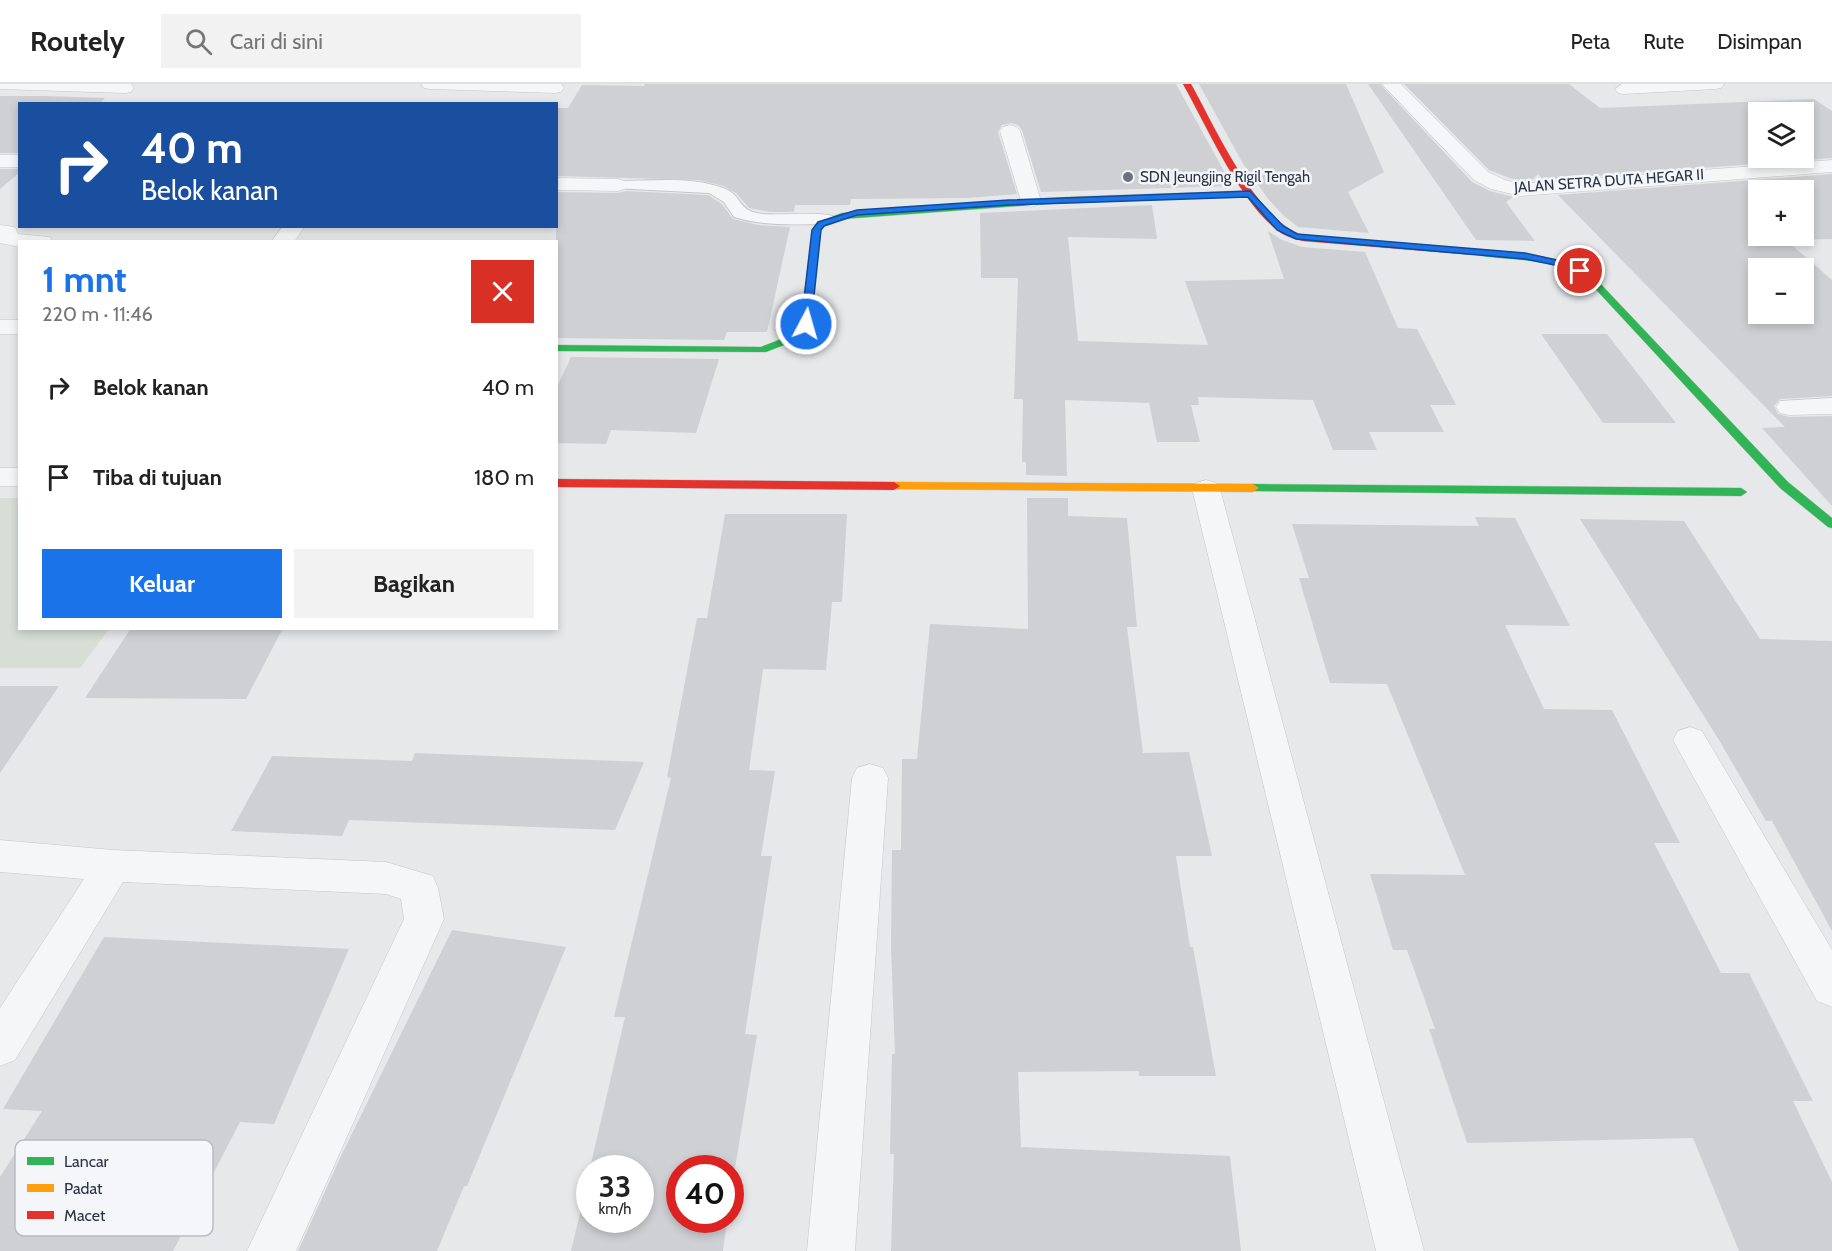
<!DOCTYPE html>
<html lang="id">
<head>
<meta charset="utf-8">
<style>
	:root { --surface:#fff; --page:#f2f2f2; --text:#222; --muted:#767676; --line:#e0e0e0; --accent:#1a73e8 }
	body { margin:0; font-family:Cabin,sans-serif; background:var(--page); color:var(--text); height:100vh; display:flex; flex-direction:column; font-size:22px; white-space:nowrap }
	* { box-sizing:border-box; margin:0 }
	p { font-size:20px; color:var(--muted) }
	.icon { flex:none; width:33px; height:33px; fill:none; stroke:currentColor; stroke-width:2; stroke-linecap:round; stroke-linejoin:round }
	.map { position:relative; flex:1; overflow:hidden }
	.sheet { position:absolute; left:18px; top:156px; width:540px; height:390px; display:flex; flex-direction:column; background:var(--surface); border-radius:0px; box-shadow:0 3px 9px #0003 }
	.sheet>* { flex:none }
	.banner { position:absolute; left:18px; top:18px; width:540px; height:126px; border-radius:0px; box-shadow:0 3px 9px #0003; background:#1a4fa0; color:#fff; overflow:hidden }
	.tools { position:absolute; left:1748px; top:18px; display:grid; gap:12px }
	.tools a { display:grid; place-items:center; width:66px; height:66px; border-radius:0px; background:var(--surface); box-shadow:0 3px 9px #0003; font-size:30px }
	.speed { position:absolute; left:576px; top:1071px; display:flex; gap:12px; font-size:30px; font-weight:700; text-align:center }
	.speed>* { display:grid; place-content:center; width:78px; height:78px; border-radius:50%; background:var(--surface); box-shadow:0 3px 9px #0003; line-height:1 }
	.speed small { font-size:15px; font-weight:400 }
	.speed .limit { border:9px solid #d22; background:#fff; color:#111 }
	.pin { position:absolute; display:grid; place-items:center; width:51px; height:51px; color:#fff; margin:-26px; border:3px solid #fff; border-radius:50%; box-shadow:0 2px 6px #0007 }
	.me { position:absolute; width:66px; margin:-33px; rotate:6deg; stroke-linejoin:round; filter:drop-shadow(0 0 4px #0008) }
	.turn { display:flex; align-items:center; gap:21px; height:126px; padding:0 24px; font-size:27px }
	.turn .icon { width:78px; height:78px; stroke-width:2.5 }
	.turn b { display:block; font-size:42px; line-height:51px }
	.round { display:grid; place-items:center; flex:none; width:63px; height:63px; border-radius:0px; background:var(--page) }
	.overview { display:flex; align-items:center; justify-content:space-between; height:102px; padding:0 24px }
	h1 { font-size:36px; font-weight:700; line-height:45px; color:var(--accent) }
	.action { display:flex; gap:12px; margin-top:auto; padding:12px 24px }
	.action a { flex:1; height:69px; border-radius:0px; background:var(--accent); color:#fff; font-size:24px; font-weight:700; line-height:69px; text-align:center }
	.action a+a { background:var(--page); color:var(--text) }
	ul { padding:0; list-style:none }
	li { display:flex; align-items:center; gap:18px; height:90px; padding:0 24px }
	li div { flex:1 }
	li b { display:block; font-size:22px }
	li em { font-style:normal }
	header { display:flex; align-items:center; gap:36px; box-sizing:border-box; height:84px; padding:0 30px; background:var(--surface); border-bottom:2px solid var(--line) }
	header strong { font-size:28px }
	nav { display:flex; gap:33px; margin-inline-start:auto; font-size:21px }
	.search { width:420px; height:54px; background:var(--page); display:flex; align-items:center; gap:15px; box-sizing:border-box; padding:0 21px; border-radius:0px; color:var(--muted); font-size:22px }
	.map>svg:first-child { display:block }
	.green { fill:#d6ded6 }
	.building { fill:#ced0d3; fill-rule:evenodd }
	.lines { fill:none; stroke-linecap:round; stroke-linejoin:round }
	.lane-casing { stroke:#c4c6c8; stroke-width:2 }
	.street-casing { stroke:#c4c6c8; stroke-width:1 }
	.fast-casing { stroke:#c4c6c8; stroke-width:1 }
	.slow-casing { stroke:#c4c6c8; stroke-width:1 }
	.jam-casing { stroke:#c4c6c8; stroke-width:1 }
	.lane { fill:#f5f6f7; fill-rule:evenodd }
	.street { fill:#f5f6f7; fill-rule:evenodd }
	.fast { fill:#30b455; fill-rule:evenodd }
	.slow { fill:#ff9f0a; fill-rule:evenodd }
	.jam { fill:#e5322d; fill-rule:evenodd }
	.route { fill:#1a73e8; stroke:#114b97; stroke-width:1.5 }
	.poi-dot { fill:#6c737f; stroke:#f4f6f9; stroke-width:2 }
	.labels { text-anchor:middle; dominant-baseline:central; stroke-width:5; stroke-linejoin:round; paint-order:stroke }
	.far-poi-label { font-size:15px; fill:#2b3445; stroke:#f4f6f9; text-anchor:start }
	.far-street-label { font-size:15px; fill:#2b3445; stroke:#f4f6f9 }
	.key { fill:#f4f6f9; stroke:#b8bcc3; stroke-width:1.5 }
	.key-label { font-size:16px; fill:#2b3445 }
</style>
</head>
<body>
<header>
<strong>Routely</strong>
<div class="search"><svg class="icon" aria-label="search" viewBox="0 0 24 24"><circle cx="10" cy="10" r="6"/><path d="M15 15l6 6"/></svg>Cari di sini</div>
<nav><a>Peta</a><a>Rute</a><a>Disimpan</a></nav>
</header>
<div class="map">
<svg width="1832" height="1167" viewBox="0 0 1832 1167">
	<rect width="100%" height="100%" fill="#e6e8ea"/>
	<polygon class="green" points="0,414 19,414 20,544 109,545 80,584 0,584"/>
	<g class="building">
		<polygon points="645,0 1176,0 1232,102 1041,108 1022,46 1018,41 1011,39 1002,41 998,48 1017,110 968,114 851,115 850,121 795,121 794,128 770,128 749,124 736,109 724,102 698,96 556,92 556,24 568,24 582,1 644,2"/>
		<polygon points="1199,0 1346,0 1384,88 1348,108 1369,149 1298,143 1283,131 1269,116 1242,78"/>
		<polygon points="1368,0 1380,0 1472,98 1490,107 1513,113 1506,118 1535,157 1476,156"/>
		<path d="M1404 0H1569L1600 24 1814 15 1832 27V74L1543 96 1538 90 1531 97 1520 98 1489 86ZM1758 28H1803V74H1758Z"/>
		<polygon points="0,12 47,12 105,14 99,20 20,20 20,69 0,69"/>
		<polygon points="0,85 20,85 20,88 0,105"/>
		<path d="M1832 90V155L1786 156 1832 196V312L1780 315 1774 322 1778 330 1789 333 1832 332V422L1762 344 1785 343 1558 111ZM1758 106H1803V152H1758ZM1758 184H1803V230H1758Z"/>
		<polygon points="626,107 708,111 722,120 733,135 758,141 790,143 767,248 727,248 724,256 556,254 556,108 618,109"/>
		<polygon points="1152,121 1157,155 1068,153 1078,257 1208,261 1185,197 1284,195 1268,147 1282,156 1302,163 1365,168 1398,244 1417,245 1456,321 1430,321 1444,348 1369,348 1377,366 1333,366 1313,316 1198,313 1199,321 1191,321 1200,358 1157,358 1149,319 1065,316 1067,392 1026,391 1026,378 1022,378 1023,315 1014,315 1018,194 981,194 980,129"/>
		<polygon points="1541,250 1607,250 1676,339 1603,339"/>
		<polygon points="571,273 719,275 696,349 611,346 606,360 556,359 556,305"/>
		<polygon points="1027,414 1068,414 1068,432 1127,434 1137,543 1127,543 1143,669 1189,668 1212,772 1176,772 1190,863 1193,863 1216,992 1139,992 1139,987 1018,988 1021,1063 1230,1072 1241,1167 891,1167 894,1070 890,1070 892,970 895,970 891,863 892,766 901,766 902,675 917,675 930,540 1028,545"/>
		<polygon points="725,430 847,430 842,518 832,518 826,586 763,585 749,686 775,687 761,772 772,772 745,950 757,951 730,1114 730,1084 680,1084 680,1136 727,1136 723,1167 571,1167 590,1087 590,1136 640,1136 640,1084 590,1084 625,933 614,933 671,694 667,693 697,534 707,534"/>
		<polygon points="1475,433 1515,434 1570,542 1505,541 1544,625 1612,626 1680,759 1654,759 1721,889 1749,889 1813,1017 1793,1017 1832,1098 1832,1167 1739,1167 1693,1054 1467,1059 1429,945 1435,945 1407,866 1393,866 1370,790 1465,791 1387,600 1330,599 1299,494 1309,494 1292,440 1479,442"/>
		<polygon points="1580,435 1684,437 1760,555 1832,557 1832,847 1772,737 1766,737 1719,656"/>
		<polygon points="131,544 283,544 246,615 85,614"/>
		<polygon points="0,602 59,602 0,689"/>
		<polygon points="415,669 644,678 615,746 349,736 342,752 231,747 272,672 412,677"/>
		<polygon points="452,846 566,863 467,1102 464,1102 437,1167 298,1167 341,1072"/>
		<polygon points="104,853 349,865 274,1040 240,1038 173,1167 0,1167 0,1093 42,1027 3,1025"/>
	</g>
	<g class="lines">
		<defs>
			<path id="lane" d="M618 97C652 97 690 92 723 104 745 112 735 127 763 130 778 132 831 126 839 135L831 140C798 140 766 143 734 133L724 118 709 109 613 104 611 101 613 98Z"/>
			<g id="street">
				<polygon points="0,0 131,0 134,4 131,8 125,9 0,5"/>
				<polygon points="421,0 561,0 564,4 561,8 555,9 430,5 424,4"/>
				<polygon points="1382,0 1401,0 1488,88 1505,96 1520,100 1832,76 1832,88 1520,112 1491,105 1474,96"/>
				<polygon points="1622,0 1724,0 1721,4 1715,5 1624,10 1618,9 1615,5"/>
				<polygon points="1010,41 1017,43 1020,47 1041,117 1038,121 1031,123 1024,121 1021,117 1000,47 1003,43"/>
				<rect x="0" y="71" width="20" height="12"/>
				<polygon points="556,94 618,95 625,97 628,101 625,105 618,107 556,106"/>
				<polygon points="0,141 15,143 18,150 50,153 53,158 20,158 20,163 0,159"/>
				<polygon points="283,142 305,142 294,158 271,158"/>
				<rect x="0" y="236" width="20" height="14"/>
				<polygon points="1832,314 1832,330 1789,331 1780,329 1776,323 1780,317"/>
				<rect x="0" y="384" width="20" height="18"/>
				<polygon points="1206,396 1216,399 1220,405 1424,1167 1376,1167 1192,405 1196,399"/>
				<polygon points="1690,643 1702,647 1832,866 1832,923 1817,917 1673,656 1678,647"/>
				<polygon points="870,680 883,684 888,694 855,1167 807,1167 852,694 857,684"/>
				<polygon points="0,756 113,766 386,778 433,792 438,804 444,835 296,1167 247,1167 404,835 401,815 386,810 123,798 15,976 0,982 0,924 84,795 0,788"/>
			</g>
			<g id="fast">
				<polygon points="1071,113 1074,114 1074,118 843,135 824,142 820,146 811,240 797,256 766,268 556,267 556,261 761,263 789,252 801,239 812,146 818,138 842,129"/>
				<path d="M1474 165C1517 168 1558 170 1595 194L1788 398 1832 434V444L1828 443 1780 404 1589 198C1546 170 1517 179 1471 170V166Z"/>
				<polygon points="1253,400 1741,404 1747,408 1741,412 1249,407 1247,404"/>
			</g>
			<g id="slow">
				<polygon points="1250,107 1254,110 1253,112 1071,119 1067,116 1071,113"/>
				<polygon points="894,398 1253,400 1259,404 1253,408 890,405 888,402"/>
			</g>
			<g id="jam">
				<path d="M1183 0H1191C1214 41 1257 138 1303 151L1474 165 1479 168 1474 171 1303 157C1295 155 1288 153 1281 149 1240 120 1208 44 1183 0Z"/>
				<polygon points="556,395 894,398 900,402 894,406 556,403"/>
			</g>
		</defs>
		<use href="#lane" class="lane-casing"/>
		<use href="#street" class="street-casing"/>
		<use href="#fast" class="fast-casing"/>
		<use href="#slow" class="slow-casing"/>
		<use href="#jam" class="jam-casing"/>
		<use href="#lane" class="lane"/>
		<use href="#street" class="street"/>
		<use href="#fast" class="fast"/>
		<use href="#slow" class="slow"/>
		<use href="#jam" class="jam"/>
	</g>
	<polygon class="route" points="1250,107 1283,142 1297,150 1525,169 1566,178 1585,187 1580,190 1560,182 1525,175 1296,155 1277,146 1248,113 1009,121 857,131 824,142 821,146 811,240 806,243 801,240 812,146 818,138 857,126 1009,116"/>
	<circle class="poi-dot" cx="1128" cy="93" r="6"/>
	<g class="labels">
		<g class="far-poi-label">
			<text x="1140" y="93">SDN Jeungjing Rigil Tengah</text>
		</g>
		<g class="far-street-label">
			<text transform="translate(1609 97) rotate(-4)">JALAN SETRA DUTA HEGAR II</text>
		</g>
	</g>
	<rect x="15" y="1056" width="198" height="96" rx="9" class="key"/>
	<rect x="27" y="1073" width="27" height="8" fill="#30b455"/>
	<rect x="27" y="1100" width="27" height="8" fill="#ff9f0a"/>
	<rect x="27" y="1127" width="27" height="8" fill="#e5322d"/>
	<g class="key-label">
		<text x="64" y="1083">Lancar</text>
		<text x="64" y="1110">Padat</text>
		<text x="64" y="1137">Macet</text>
	</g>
</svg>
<div class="tools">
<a><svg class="icon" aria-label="layers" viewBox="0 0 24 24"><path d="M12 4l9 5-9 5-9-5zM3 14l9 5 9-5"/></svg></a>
<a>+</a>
<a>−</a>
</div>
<div class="speed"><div>33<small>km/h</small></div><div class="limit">40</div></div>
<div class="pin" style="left:1580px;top:187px;background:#d93025"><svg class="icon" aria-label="arrive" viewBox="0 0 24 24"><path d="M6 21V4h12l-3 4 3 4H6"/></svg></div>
<svg class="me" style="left:806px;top:240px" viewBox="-20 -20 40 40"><circle r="17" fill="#1a73e8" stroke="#fff" stroke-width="3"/><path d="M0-11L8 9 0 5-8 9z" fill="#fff"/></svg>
<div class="banner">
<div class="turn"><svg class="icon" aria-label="right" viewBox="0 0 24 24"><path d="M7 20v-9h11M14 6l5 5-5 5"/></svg><div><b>40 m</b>Belok kanan</div></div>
</div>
<section class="sheet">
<div class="overview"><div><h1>1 mnt</h1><p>220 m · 11:46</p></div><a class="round" style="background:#d93025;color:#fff"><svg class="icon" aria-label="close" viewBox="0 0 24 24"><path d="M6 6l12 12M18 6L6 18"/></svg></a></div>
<ul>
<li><svg class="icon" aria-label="right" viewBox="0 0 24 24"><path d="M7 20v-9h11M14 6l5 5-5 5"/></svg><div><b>Belok kanan</b></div><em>40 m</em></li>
<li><svg class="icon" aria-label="arrive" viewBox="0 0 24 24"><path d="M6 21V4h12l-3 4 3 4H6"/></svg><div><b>Tiba di tujuan</b></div><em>180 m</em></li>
</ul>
<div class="action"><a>Keluar</a><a>Bagikan</a></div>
</section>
</div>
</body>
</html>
